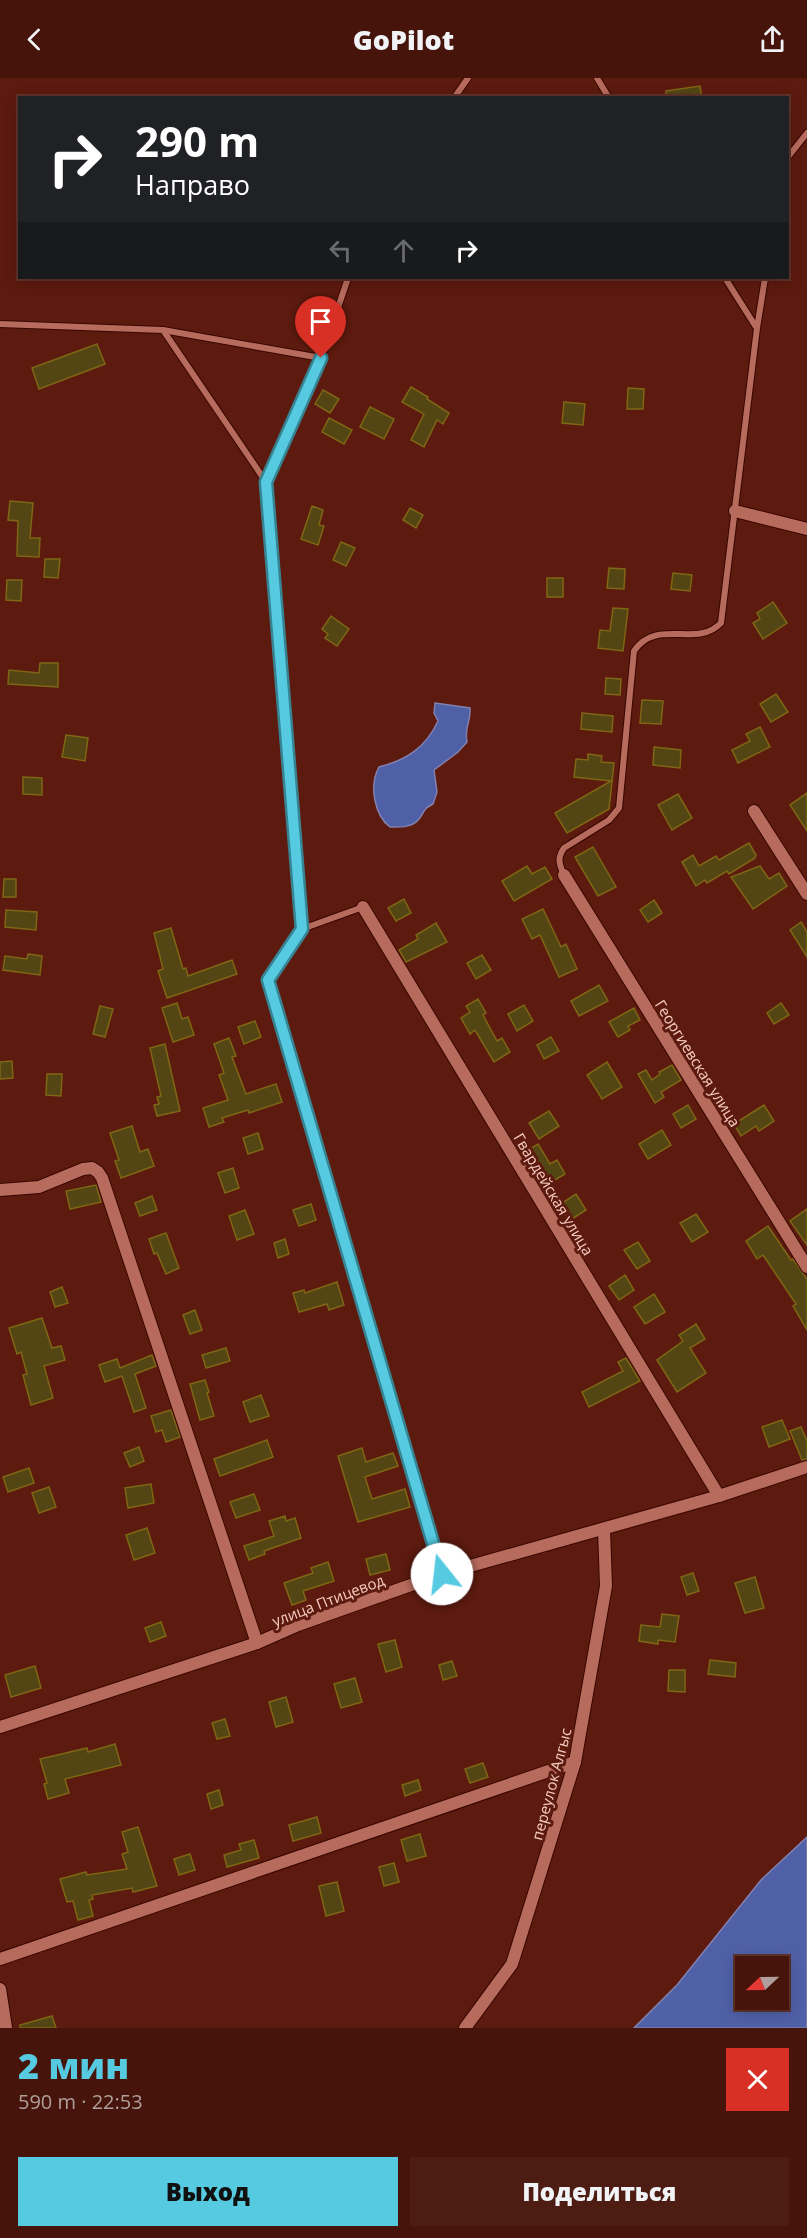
<!DOCTYPE html>
<html lang="ru">
<head>
<meta charset="utf-8">
<style>
	:root { --surface:#46140a; --page:#4d1d13; --text:#f1f3f6; --muted:#b09e9c; --line:#5e332b; --accent:#55cae0 }
	body { margin:0; font-family:"Open Sans",sans-serif; background:var(--page); color:var(--text); height:100vh; display:flex; flex-direction:column; font-size:22px; white-space:nowrap }
	* { box-sizing:border-box; margin:0 }
	p { font-size:20px; color:var(--muted) }
	.icon { flex:none; width:33px; height:33px; fill:none; stroke:currentColor; stroke-width:2; stroke-linecap:round; stroke-linejoin:round }
	.map { position:relative; height:1950px; overflow:hidden }
	.drawer { display:flex; flex-direction:column; background:var(--surface); flex:1 }
	.drawer>* { flex:none }
	.guide { position:absolute; left:18px; top:18px; width:771px; height:183px; border-radius:0px; box-shadow:0 3px 15px #0003,0 0 0 2px var(--line); background:#202124; color:#fff; overflow:hidden }
	.needle { width:39px; rotate:248deg }
	.buttons { position:absolute; left:735px; top:1878px; display:grid; gap:12px }
	.buttons a { display:grid; place-items:center; width:54px; height:54px; border-radius:0px; background:var(--surface); box-shadow:0 3px 15px #0003,0 0 0 2px var(--line); font-size:30px }
	.pin { position:absolute; display:grid; place-items:center; width:51px; height:51px; color:#fff; margin:-62px -26px; border-radius:50% 50% 50% 0; rotate:-45deg; box-shadow:0 0 6px #0007 }
	.pin .icon { rotate:45deg }
	.me { position:absolute; width:66px; margin:-33px; rotate:344deg; stroke-linejoin:round; filter:drop-shadow(0 0 4px #0008) }
	.turn { display:flex; align-items:center; gap:21px; height:126px; padding:0 18px; font-size:27px }
	.turn .icon { width:78px; height:78px; stroke-width:2.5 }
	.turn b { display:block; font-size:42px; line-height:51px }
	.lanes { display:flex; align-items:center; height:57px; padding:0 18px; background:#0003; justify-content:center; gap:30px; direction:ltr }
	.lanes .off { opacity:.35 }
	.round { display:grid; place-items:center; flex:none; width:63px; height:63px; border-radius:0px; background:var(--page) }
	.headline { display:flex; align-items:center; justify-content:space-between; height:102px; padding:0 18px }
	h1 { font-size:36px; font-weight:800; line-height:45px; color:var(--accent) }
	.button { display:flex; gap:12px; margin-top:auto; padding:12px 18px }
	.button a { flex:1; height:69px; border-radius:0px; background:var(--accent); color:#111; font-size:24px; font-weight:800; line-height:69px; text-align:center }
	.button a+a { background:var(--page); color:var(--text) }
	header { display:flex; justify-content:space-between; align-items:center; height:78px; padding:0 18px; background:var(--surface); font-size:27px; font-weight:800 }
	.map>svg:first-child { display:block }
	.water { fill:#5060a7; stroke:#8280af; stroke-width:1.5; fill-rule:evenodd }
	.building { fill:#544514; stroke:#7e6714; stroke-width:1.5 }
	.lines { fill:none; stroke-linecap:round; stroke-linejoin:round }
	.service-casing { stroke:#380601; stroke-width:8 }
	.minor-casing { stroke:#380601; stroke-width:14 }
	.service { stroke:#b76b5c; stroke-width:6 }
	.minor { stroke:#b76b5c; stroke-width:12 }
	.route-casing { stroke:#378392; stroke-width:15 }
	.route { stroke:#55cae0; stroke-width:10 }
	.labels { text-anchor:middle; dominant-baseline:central; stroke-width:6; stroke-linejoin:round; paint-order:stroke }
	.street-label { font-size:15px; fill:#f6ccc2; stroke:#5d1a0e }
</style>
</head>
<body>
<header><svg class="icon" aria-label="back" viewBox="0 0 24 24"><path d="M15 5l-7 7 7 7"/></svg>GoPilot<svg class="icon" aria-label="share" viewBox="0 0 24 24"><path d="M12 15V3M7 8l5-5 5 5M5 13v7h14v-7"/></svg></header>
<div class="map">
<svg width="807" height="1950" viewBox="0 0 807 1950">
	<rect width="100%" height="100%" fill="#5d1a0e"/>
	<g class="water">
		<path d="M435 625 470 630C471 645 464 648 467 664L458 674 434 692 437 714 433 726C422 732 426 732 419 741 412 750 400 749 390 749 374 737 369 707 379 689 407 682 426 669 438 643L434 635Z"/>
		<path d="M807 1759V1950H634L677 1907 761 1802ZM746 1888H778V1922H746Z"/>
	</g>
	<g class="building">
		<polygon points="700,8 702,20 666,20 666,13"/>
		<polygon points="97,266 105,286 39,311 32,290"/>
		<polygon points="411,309 428,319 427,321 449,335 443,346 437,342 424,369 411,362 424,336 402,324"/>
		<polygon points="628,310 644,311 643,331 627,331"/>
		<polygon points="323,312 339,321 330,335 315,326"/>
		<polygon points="564,324 585,326 583,347 562,345"/>
		<polygon points="370,329 394,341 384,361 360,349"/>
		<polygon points="329,340 352,352 344,366 322,354"/>
		<polygon points="10,423 33,425 30,460 40,460 39,479 17,478 18,443 8,442"/>
		<polygon points="312,428 323,432 319,447 324,448 318,467 301,461"/>
		<polygon points="410,430 423,437 416,450 403,442"/>
		<polygon points="341,464 355,470 346,488 333,482"/>
		<polygon points="45,481 60,481 58,500 44,499"/>
		<polygon points="609,490 625,491 624,511 607,510"/>
		<polygon points="673,495 692,497 690,513 671,511"/>
		<rect x="547" y="500" width="16" height="19"/>
		<polygon points="7,502 22,502 21,523 6,522"/>
		<polygon points="773,524 787,545 763,561 753,545 760,541 757,535"/>
		<polygon points="613,530 628,531 623,573 598,570 600,552 610,553"/>
		<polygon points="331,538 349,551 337,568 325,560 328,556 322,551"/>
		<polygon points="40,585 58,585 58,609 8,606 9,592 39,595"/>
		<polygon points="606,600 621,601 620,617 605,616"/>
		<polygon points="776,616 788,634 771,644 760,626"/>
		<polygon points="642,622 663,623 661,646 640,645"/>
		<polygon points="582,635 613,638 612,654 581,651"/>
		<polygon points="760,649 770,669 738,685 732,672 750,663 746,656"/>
		<polygon points="66,657 88,660 85,683 62,679"/>
		<polygon points="654,669 681,672 680,690 653,687"/>
		<polygon points="588,676 602,678 601,684 614,685 609,731 567,755 555,735 611,703 574,699 576,681 588,682"/>
		<polygon points="23,699 42,700 42,717 23,716"/>
		<polygon points="807,715 807,753 790,727"/>
		<polygon points="678,716 692,740 672,752 658,727"/>
		<polygon points="749,765 756,777 755,780 729,796 727,793 707,805 705,802 696,808 682,784 693,777 699,788 716,778 719,782"/>
		<polygon points="593,769 616,809 598,818 575,779"/>
		<polygon points="527,788 532,796 545,789 552,801 514,823 502,803"/>
		<polygon points="760,788 769,801 779,795 787,808 753,831 731,799"/>
		<polygon points="4,801 16,801 16,819 3,819"/>
		<polygon points="404,821 411,835 396,843 388,830"/>
		<polygon points="654,822 662,835 648,844 640,832"/>
		<polygon points="543,831 561,869 566,866 577,891 559,899 540,857 532,861 522,841"/>
		<polygon points="6,832 37,834 36,852 5,849"/>
		<polygon points="801,844 807,854 807,879 790,852"/>
		<polygon points="436,845 447,864 406,884 399,872 418,861 416,857"/>
		<polygon points="171,850 183,891 186,890 188,898 232,882 237,896 167,920 158,893 163,891 154,855"/>
		<polygon points="28,876 42,878 40,897 3,892 5,878 27,881"/>
		<polygon points="482,877 491,892 476,901 467,885"/>
		<polygon points="599,907 608,923 579,938 571,923"/>
		<polygon points="478,921 486,935 483,937 497,963 502,960 510,974 494,984 475,952 470,956 461,940 470,934 466,928"/>
		<polygon points="177,925 182,941 188,939 194,957 173,964 162,930"/>
		<polygon points="781,925 789,937 774,946 767,935"/>
		<polygon points="524,927 533,943 517,953 508,936"/>
		<polygon points="100,928 113,931 105,959 93,956"/>
		<polygon points="634,930 640,942 628,948 630,952 618,959 609,944"/>
		<polygon points="255,943 261,959 244,966 238,949"/>
		<polygon points="551,959 559,973 544,981 537,967"/>
		<polygon points="229,960 236,978 232,979 246,1016 276,1006 282,1024 249,1035 248,1032 222,1040 224,1044 209,1049 203,1030 228,1022 219,997 224,995 214,966"/>
		<polygon points="165,966 180,1033 157,1038 154,1027 159,1026 157,1019 161,1018 150,970"/>
		<polygon points="12,983 13,1000 0,1001 0,984"/>
		<polygon points="607,984 622,1009 602,1021 587,997"/>
		<polygon points="672,987 681,1002 661,1014 664,1019 655,1025 638,996 646,992 652,1002 660,996 659,994"/>
		<polygon points="47,996 62,996 61,1018 46,1017"/>
		<polygon points="688,1027 696,1041 681,1050 673,1036"/>
		<polygon points="764,1027 774,1043 759,1053 756,1048 741,1058 734,1046"/>
		<polygon points="549,1033 559,1048 539,1061 529,1045"/>
		<polygon points="132,1048 140,1074 148,1071 154,1088 121,1100 115,1083 119,1082 110,1055"/>
		<polygon points="662,1052 671,1067 648,1081 639,1066"/>
		<polygon points="258,1055 263,1071 248,1076 243,1060"/>
		<polygon points="538,1066 550,1086 557,1082 565,1096 550,1105 535,1083 529,1087 522,1076"/>
		<polygon points="233,1090 239,1110 225,1115 218,1095"/>
		<polygon points="96,1107 101,1124 70,1131 66,1113"/>
		<polygon points="576,1116 586,1132 569,1143 559,1127"/>
		<polygon points="152,1118 157,1132 140,1138 135,1125"/>
		<polygon points="311,1126 316,1142 299,1148 293,1132"/>
		<polygon points="807,1131 807,1167 790,1143"/>
		<polygon points="245,1132 254,1156 237,1162 229,1138"/>
		<polygon points="696,1136 708,1154 692,1164 680,1145"/>
		<polygon points="768,1148 791,1182 793,1181 807,1201 807,1252 793,1228 796,1226 763,1177 757,1181 746,1163"/>
		<polygon points="166,1155 179,1190 166,1196 157,1175 154,1176 149,1161"/>
		<polygon points="285,1161 289,1176 278,1180 274,1165"/>
		<polygon points="638,1164 650,1183 637,1191 624,1172"/>
		<polygon points="625,1197 634,1212 619,1222 609,1208"/>
		<polygon points="337,1204 344,1227 329,1232 327,1226 299,1234 293,1215 304,1212 305,1215"/>
		<polygon points="62,1209 68,1225 55,1229 50,1214"/>
		<polygon points="654,1216 665,1234 645,1246 634,1229"/>
		<polygon points="195,1232 202,1252 190,1256 183,1237"/>
		<polygon points="42,1240 52,1270 61,1268 65,1282 44,1288 53,1320 31,1327 23,1297 27,1296 21,1274 17,1276 9,1250"/>
		<polygon points="696,1246 705,1261 690,1270 706,1295 677,1314 657,1282 683,1263 679,1257"/>
		<polygon points="226,1270 230,1283 206,1290 202,1277"/>
		<polygon points="152,1277 156,1288 135,1296 146,1330 134,1334 122,1298 105,1304 99,1287 117,1281 120,1290"/>
		<polygon points="626,1280 640,1303 589,1329 582,1314 623,1293 618,1284"/>
		<polygon points="205,1302 209,1314 207,1315 214,1338 200,1342 190,1306"/>
		<polygon points="261,1317 269,1338 250,1344 243,1324"/>
		<polygon points="171,1332 180,1359 166,1364 162,1352 156,1354 151,1338"/>
		<polygon points="782,1342 790,1361 769,1369 762,1349"/>
		<polygon points="801,1349 807,1363 807,1381 802,1382 790,1353"/>
		<polygon points="267,1362 273,1379 220,1398 214,1381"/>
		<polygon points="139,1369 144,1383 130,1389 124,1375"/>
		<polygon points="362,1370 366,1384 393,1375 398,1388 365,1399 372,1421 405,1411 410,1429 358,1444 338,1378"/>
		<polygon points="29,1390 34,1405 8,1414 3,1399"/>
		<polygon points="151,1406 154,1425 128,1430 125,1410"/>
		<polygon points="49,1409 56,1429 39,1435 32,1415"/>
		<polygon points="254,1416 260,1432 236,1440 230,1424"/>
		<polygon points="285,1438 286,1443 295,1440 301,1460 264,1473 265,1476 249,1482 244,1468 274,1458 269,1443"/>
		<polygon points="147,1450 155,1475 134,1482 126,1457"/>
		<polygon points="386,1476 390,1492 370,1497 366,1481"/>
		<polygon points="328,1484 334,1503 303,1513 306,1522 292,1527 284,1505 313,1495 311,1490"/>
		<polygon points="693,1495 699,1513 687,1517 681,1499"/>
		<polygon points="755,1499 764,1530 745,1535 735,1505"/>
		<polygon points="662,1536 679,1538 675,1564 658,1562 658,1566 639,1563 641,1547 660,1549"/>
		<polygon points="161,1544 166,1558 150,1564 145,1550"/>
		<polygon points="395,1562 402,1589 386,1594 378,1566"/>
		<polygon points="710,1582 736,1585 735,1599 708,1596"/>
		<polygon points="452,1583 457,1598 443,1602 439,1587"/>
		<polygon points="35,1588 41,1610 11,1619 5,1597"/>
		<polygon points="669,1592 685,1592 685,1614 668,1613"/>
		<polygon points="355,1600 362,1624 341,1630 334,1606"/>
		<polygon points="286,1619 293,1644 276,1649 269,1624"/>
		<polygon points="225,1641 230,1658 217,1661 212,1645"/>
		<polygon points="115,1666 121,1687 65,1701 69,1715 48,1721 44,1706 47,1705 40,1681 87,1670 88,1674"/>
		<polygon points="483,1685 488,1699 470,1705 465,1691"/>
		<polygon points="418,1702 421,1712 405,1718 402,1707"/>
		<polygon points="219,1712 223,1727 211,1731 207,1716"/>
		<polygon points="317,1739 321,1755 293,1763 289,1747"/>
		<polygon points="138,1749 157,1808 133,1814 132,1810 92,1817 93,1821 89,1822 93,1838 78,1842 73,1823 67,1824 60,1801 86,1794 87,1797 127,1791 122,1776 128,1774 122,1754"/>
		<polygon points="420,1756 426,1778 407,1783 401,1762"/>
		<polygon points="254,1762 259,1780 227,1789 224,1777 241,1772 239,1766"/>
		<polygon points="190,1776 195,1792 179,1797 174,1781"/>
		<polygon points="394,1785 399,1804 384,1808 379,1789"/>
		<polygon points="337,1804 344,1833 326,1838 319,1808"/>
		<polygon points="52,1938 56,1950 20,1950 20,1947"/>
	</g>
	<g class="lines">
		<defs>
			<g id="service">
				<polyline points="597,0 609,20"/>
				<polyline points="454,20 468,0"/>
				<polyline points="788,79 807,55"/>
				<polyline points="725,200 756,249"/>
				<polyline points="0,246 163,252 266,404 302,851 268,902 442,1496"/>
				<polyline points="163,252 321,280 348,200"/>
				<polyline points="266,404 321,280"/>
				<path d="M564 797C559 786 557 780 564 770L609 742 619 730 634 573C657 539 696 571 721 545L757 250 765 200"/>
				<polyline points="302,851 363,829"/>
			</g>
			<g id="minor">
				<polyline points="735,433 807,451"/>
				<polyline points="754,733 807,816"/>
				<polyline points="564,797 807,1189"/>
				<polyline points="363,829 719,1418"/>
				<polyline points="0,1112 39,1109 83,1091 92,1090 98,1094 102,1100 257,1565"/>
				<polyline points="0,1649 257,1565 298,1547 442,1496 719,1418 807,1389"/>
				<polyline points="0,1881 575,1684"/>
				<polyline points="0,1911 6,1950"/>
				<polyline points="465,1950 512,1886 575,1684 606,1508 604,1451"/>
			</g>
		</defs>
		<use href="#service" class="service-casing"/>
		<use href="#minor" class="minor-casing"/>
		<use href="#service" class="service"/>
		<use href="#minor" class="minor"/>
	</g>
	<g class="lines">
		<defs>
			<polyline id="route" points="321,280 266,404 302,851 268,902 442,1496"/>
		</defs>
		<use href="#route" class="route-casing"/>
		<use href="#route" class="route"/>
	</g>
	<g class="labels">
		<g class="street-label">
			<text transform="translate(698 985) rotate(58)">Георгиевская улица</text>
			<text transform="translate(554 1116) rotate(59)">Гвардейская улица</text>
			<text transform="translate(328 1522) rotate(-21)">улица Птицевод</text>
			<text transform="translate(551 1706) rotate(-75)">переулок Алгыс</text>
		</g>
	</g>
</svg>
<div class="buttons">
<a><svg class="needle" viewBox="-14 -14 28 28"><path d="M0-13l5 13h-10z" fill="#e53935"/><path d="M0 13l5-13h-10z" fill="#b09e9c"/></svg></a>
</div>
<div class="pin" style="left:321px;top:280px;background:#d93025"><svg class="icon" aria-label="arrive" viewBox="0 0 24 24"><path d="M6 21V4h12l-3 4 3 4H6"/></svg></div>
<svg class="me" style="left:442px;top:1496px" viewBox="-20 -20 40 40"><circle r="19" fill="#fff"/><path d="M0-13L10 11 0 6-10 11z" fill="#55cae0"/></svg>
<div class="guide">
<div class="turn"><svg class="icon" aria-label="right" viewBox="0 0 24 24"><path d="M7 20v-9h11M14 6l5 5-5 5"/></svg><div><b>290 m</b>Направо</div></div>
<div class="lanes"><svg class="icon off" aria-label="left" viewBox="0 0 24 24"><path d="M17 20v-9H6M10 6l-5 5 5 5"/></svg><svg class="icon off" aria-label="ahead" viewBox="0 0 24 24"><path d="M12 20V5M6 11l6-6 6 6"/></svg><svg class="icon" aria-label="right" viewBox="0 0 24 24"><path d="M7 20v-9h11M14 6l5 5-5 5"/></svg></div>
</div>
</div>
<section class="drawer">
<div class="headline"><div><h1>2 мин</h1><p>590 m · 22:53</p></div><a class="round" style="background:#d93025;color:#fff"><svg class="icon" aria-label="close" viewBox="0 0 24 24"><path d="M6 6l12 12M18 6L6 18"/></svg></a></div>
<div class="button"><a>Выход</a><a>Поделиться</a></div>
</section>
</body>
</html>
